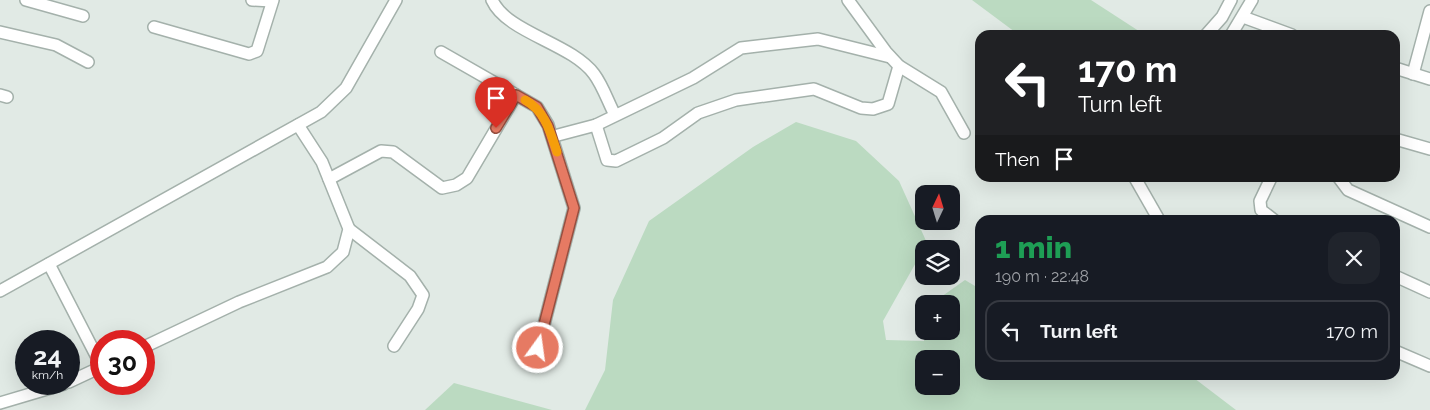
<!DOCTYPE html>
<html lang="en">
<head>
<meta charset="utf-8">
<style>
	:root { --surface:#171b24; --page:#20242c; --text:#f1f3f6; --muted:#9ea1a6; --line:#363941 }
	body { margin:0; font-family:Raleway,sans-serif; background:var(--page); color:var(--text); height:100vh; display:flex; flex-direction:column; font-size:19px; white-space:nowrap }
	* { box-sizing:border-box; margin:0 }
	p { font-size:16px; color:var(--muted) }
	.icon { flex:none; width:28px; height:28px; fill:none; stroke:currentColor; stroke-width:2; stroke-linecap:round; stroke-linejoin:round }
	.map { position:relative; flex:1; overflow:hidden }
	.panel { position:absolute; left:975px; top:215px; width:425px; height:165px; display:flex; flex-direction:column; background:var(--surface); border-radius:15px; box-shadow:0 5px 20px #0002 }
	.panel>* { flex:none }
	.guide { position:absolute; left:975px; top:30px; width:425px; height:152px; border-radius:15px; box-shadow:0 5px 20px #0002; background:#202124; color:#fff; overflow:hidden }
	.needle { width:32px; rotate:4deg }
	.controls { position:absolute; left:915px; top:185px; display:grid; gap:10px }
	.controls a { display:grid; place-items:center; width:45px; height:45px; border-radius:10px; background:var(--surface); box-shadow:0 5px 20px #0002; font-size:25px }
	.speed { position:absolute; left:15px; top:330px; display:flex; gap:10px; font-size:25px; font-weight:700; text-align:center }
	.speed>* { display:grid; place-content:center; width:65px; height:65px; border-radius:50%; background:var(--surface); box-shadow:0 5px 20px #0002; line-height:1 }
	.speed small { font-size:12px; font-weight:400 }
	.speed .limit { border:8px solid #d22; background:#fff; color:#111 }
	.pin { position:absolute; display:grid; place-items:center; width:42px; height:42px; color:#fff; margin:-51px -21px; border-radius:50% 50% 50% 0; rotate:-45deg; box-shadow:0 0 5px #0007 }
	.pin .icon { rotate:45deg }
	.me { position:absolute; width:55px; margin:-28px; rotate:14deg; stroke-linejoin:round; filter:drop-shadow(0 0 4px #0008) }
	.turn { display:flex; align-items:center; gap:18px; height:105px; padding:0 20px; font-size:22px }
	.turn .icon { width:65px; height:65px; stroke-width:2.5 }
	.turn b { display:block; font-size:35px; line-height:42px }
	.then { display:flex; align-items:center; height:48px; padding:0 20px; background:#0003; gap:10px; font-size:19px }
	.round { display:grid; place-items:center; flex:none; width:52px; height:52px; border-radius:15px; background:var(--page) }
	.headline { display:flex; align-items:center; justify-content:space-between; height:85px; padding:0 20px }
	h1 { font-size:30px; font-weight:800; line-height:38px; color:#1e9e55 }
	ul { padding:0; list-style:none }
	li { display:flex; align-items:center; gap:15px; height:62px; margin:0 10px 8px; padding:0 10px; border:2px solid var(--line); border-radius:15px }
	li div { flex:1 }
	li b { display:block; font-size:19px }
	li em { font-style:normal }
	.map>svg:first-child { display:block }
	.green { fill:#bbdac1; fill-rule:evenodd }
	.lines { fill:none; stroke-linecap:round; stroke-linejoin:round }
	.street-casing { stroke:#a4b1ab; stroke-width:14 }
	.street { stroke:#fff; stroke-width:11 }
	.route-casing { stroke:#964f40; stroke-width:12 }
	.route { stroke:#e67a63; stroke-width:9 }
	.slow { stroke:#f59e0b; stroke-width:9 }
</style>
</head>
<body>
<div class="map">
<svg width="1430" height="410" viewBox="0 0 1430 410">
	<rect width="100%" height="100%" fill="#e1eae5"/>
	<g class="green">
		<polygon points="972,0 1091,0 1145,35 1019,35"/>
		<path d="M796 122 856 141 899 181 927 243 883 321 886 340 924 341 925 331H951V304H931L965 280 980 289V375H1190L1236 410H585L605 370 613 300 649 221 753 147ZM924 359H951V386H924Z"/>
		<polygon points="454,383 552,410 425,410"/>
	</g>
	<g class="lines">
		<defs>
			<g id="street">
				<polyline points="26,0 83,16"/>
				<polyline points="252,0 272,1"/>
				<path d="M492 0C507 33 571 43 594 74 603 86 608 102 615 115"/>
				<polyline points="848,0 886,52 899,66 941,92 964,133"/>
				<polyline points="1243,17 1292,35"/>
				<polyline points="154,27 249,54 257,51 273,0"/>
				<polyline points="0,32 56,45 88,62"/>
				<polyline points="1206,35 1222,17 1231,0"/>
				<polyline points="1231,35 1252,0"/>
				<polyline points="441,52 537,107 548,125 574,208 538,348"/>
				<polyline points="1395,68 1430,79"/>
				<polyline points="1413,74 1430,11"/>
				<polyline points="0,95 7,97"/>
				<polyline points="596,125 607,160 616,161 663,138 698,113 736,100 814,89 861,108 873,109 888,104 899,66"/>
				<polyline points="558,135 596,125 693,78 741,48 818,39 890,57"/>
				<polyline points="1395,139 1430,149"/>
				<polyline points="1135,178 1159,220"/>
				<polyline points="1271,178 1260,201 1261,210 1274,220"/>
				<polyline points="1339,178 1348,190 1430,227"/>
				<polyline points="329,179 381,151 393,152 442,188 456,185 467,178 516,95"/>
				<polyline points="349,229 410,276 423,295 418,309 394,346"/>
				<polyline points="49,264 101,365"/>
				<polyline points="1395,276 1430,292"/>
				<polyline points="0,291 321,112 346,88 396,0"/>
				<polyline points="144,347 239,302 327,267 343,252 349,229 322,162 298,125"/>
				<polyline points="1395,351 1430,366"/>
				<polyline points="69,382 101,367"/>
				<polyline points="0,403 64,384"/>
			</g>
		</defs>
		<use href="#street" class="street-casing"/>
		<use href="#street" class="street"/>
	</g>
	<g class="lines">
		<defs>
			<polyline id="route" points="496,128 516,95 537,107 548,126 574,208 538,348"/>
		</defs>
		<use href="#route" class="route-casing"/>
		<use href="#route" class="route"/>
		<path class="slow" d="M525 100C545 111 550 131 557 152"/>
	</g>
</svg>
<div class="controls">
<a><svg class="needle" viewBox="-14 -14 28 28"><path d="M0-13l5 13h-10z" fill="#e53935"/><path d="M0 13l5-13h-10z" fill="#9ea1a6"/></svg></a>
<a><svg class="icon" aria-label="layers" viewBox="0 0 24 24"><path d="M12 4l9 5-9 5-9-5zM3 14l9 5 9-5"/></svg></a>
<a>+</a>
<a>−</a>
</div>
<div class="speed"><div>24<small>km/h</small></div><div class="limit">30</div></div>
<div class="pin" style="left:496px;top:128px;background:#d93025"><svg class="icon" aria-label="arrive" viewBox="0 0 24 24"><path d="M6 21V4h12l-3 4 3 4H6"/></svg></div>
<svg class="me" style="left:538px;top:348px" viewBox="-20 -20 40 40"><circle r="17" fill="#e67a63" stroke="#fff" stroke-width="3"/><path d="M0-11L8 9 0 5-8 9z" fill="#fff"/></svg>
<div class="guide">
<div class="turn"><svg class="icon" aria-label="left" viewBox="0 0 24 24"><path d="M17 20v-9H6M10 6l-5 5 5 5"/></svg><div><b>170 m</b>Turn left</div></div>
<div class="then">Then<svg class="icon" aria-label="arrive" viewBox="0 0 24 24"><path d="M6 21V4h12l-3 4 3 4H6"/></svg></div>
</div>
<section class="panel">
<div class="headline"><div><h1>1 min</h1><p>190 m · 22:48</p></div><a class="round"><svg class="icon" aria-label="close" viewBox="0 0 24 24"><path d="M6 6l12 12M18 6L6 18"/></svg></a></div>
<ul>
<li><svg class="icon" aria-label="left" viewBox="0 0 24 24"><path d="M17 20v-9H6M10 6l-5 5 5 5"/></svg><div><b>Turn left</b></div><em>170 m</em></li>
</ul>
</section>
</div>
</body>
</html>
